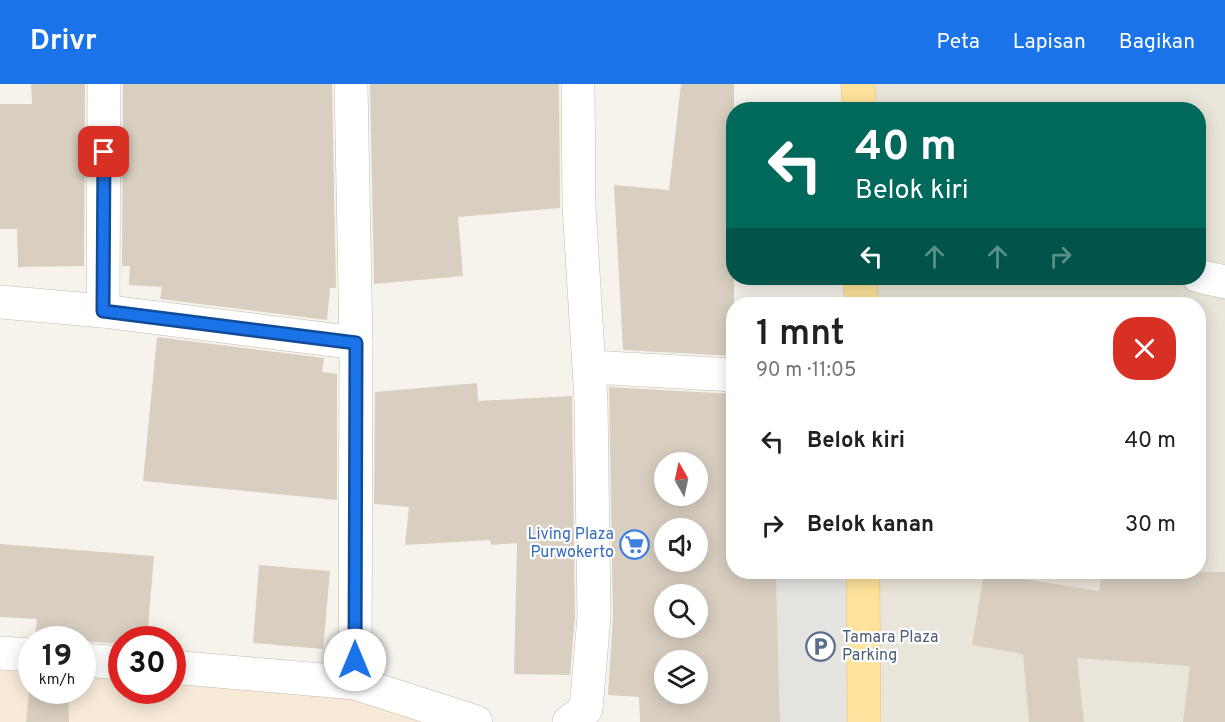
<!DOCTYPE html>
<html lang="id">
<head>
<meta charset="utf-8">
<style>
	:root { --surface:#fff; --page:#f2f2f2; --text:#202124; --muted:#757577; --accent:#1a73e8 }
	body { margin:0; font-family:Overpass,sans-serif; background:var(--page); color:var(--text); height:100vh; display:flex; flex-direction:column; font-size:22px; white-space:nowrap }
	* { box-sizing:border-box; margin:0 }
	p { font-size:20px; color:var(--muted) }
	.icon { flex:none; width:33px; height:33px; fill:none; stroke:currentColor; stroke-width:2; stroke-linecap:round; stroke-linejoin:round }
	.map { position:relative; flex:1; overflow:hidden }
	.side { position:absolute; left:726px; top:213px; width:480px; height:282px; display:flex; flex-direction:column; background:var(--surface); border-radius:24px; box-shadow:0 3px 15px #0003 }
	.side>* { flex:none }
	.banner { position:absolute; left:726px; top:18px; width:480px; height:183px; border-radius:24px; box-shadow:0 3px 15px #0003; background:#00695c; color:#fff; overflow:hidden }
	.needle { width:39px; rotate:351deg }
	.fabs { position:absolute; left:654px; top:368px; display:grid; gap:12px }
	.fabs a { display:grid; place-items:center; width:54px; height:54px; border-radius:50%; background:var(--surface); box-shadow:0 3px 15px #0003; font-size:30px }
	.speed { position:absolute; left:18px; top:542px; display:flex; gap:12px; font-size:30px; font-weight:700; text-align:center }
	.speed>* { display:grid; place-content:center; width:78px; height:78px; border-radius:50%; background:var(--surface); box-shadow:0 3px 15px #0003; line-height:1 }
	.speed small { font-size:15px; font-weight:400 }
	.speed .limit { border:9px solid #d22; background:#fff; color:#111 }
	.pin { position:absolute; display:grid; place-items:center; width:51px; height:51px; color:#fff; margin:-26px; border-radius:12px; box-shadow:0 3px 9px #0006 }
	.me { position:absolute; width:66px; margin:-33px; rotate:0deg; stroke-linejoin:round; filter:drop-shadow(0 0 4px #0008) }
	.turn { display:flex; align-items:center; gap:21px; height:126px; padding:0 30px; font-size:27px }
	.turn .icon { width:78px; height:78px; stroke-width:2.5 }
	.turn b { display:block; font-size:42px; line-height:51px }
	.lanes { display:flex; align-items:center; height:57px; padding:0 30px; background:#0003; justify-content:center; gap:30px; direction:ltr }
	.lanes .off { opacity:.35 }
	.round { display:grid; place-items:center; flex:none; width:63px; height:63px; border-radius:24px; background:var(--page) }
	.summary { display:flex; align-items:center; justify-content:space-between; height:102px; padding:0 30px }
	h1 { font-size:36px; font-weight:600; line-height:45px }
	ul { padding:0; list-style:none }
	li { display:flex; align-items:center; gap:18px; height:84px; padding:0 30px }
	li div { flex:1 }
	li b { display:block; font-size:22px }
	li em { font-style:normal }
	header { display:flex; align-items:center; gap:36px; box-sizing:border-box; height:84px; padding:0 30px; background:var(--accent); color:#fff }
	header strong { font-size:28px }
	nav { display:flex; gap:33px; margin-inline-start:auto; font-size:21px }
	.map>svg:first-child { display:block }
	.residential { fill:#eae5da }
	.commercial { fill:#f7ead8 }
	.parking { fill:#e5e3e0 }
	.building { fill:#d8cfc1; fill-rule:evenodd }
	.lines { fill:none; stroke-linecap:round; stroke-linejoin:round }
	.minor-casing { stroke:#c2bbae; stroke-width:34 }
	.major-casing { stroke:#e6c16a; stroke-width:34 }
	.minor { stroke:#fff; stroke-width:33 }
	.major { stroke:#ffe39c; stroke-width:33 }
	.route-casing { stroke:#114b97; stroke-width:15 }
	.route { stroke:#1a73e8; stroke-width:10 }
	.labels { text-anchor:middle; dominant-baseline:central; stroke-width:4.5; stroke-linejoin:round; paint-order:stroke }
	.shop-label { font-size:16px; fill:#366cbe; stroke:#fff; text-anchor:end }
	.service-label { font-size:16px; fill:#4e5e75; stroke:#fff; text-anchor:start }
</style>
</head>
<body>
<header>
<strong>Drivr</strong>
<nav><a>Peta</a><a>Lapisan</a><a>Bagikan</a></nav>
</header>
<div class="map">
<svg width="1225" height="638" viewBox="0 0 1225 638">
	<rect width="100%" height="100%" fill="#f6f3ec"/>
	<polygon class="residential" points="860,0 1225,0 1225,638 864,638 863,488 1198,488 1198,220 862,220 861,194 1198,194 1198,26 860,25"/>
	<polygon class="commercial" points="0,578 31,581 32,606 82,606 83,586 121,590 122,606 172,606 173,595 364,614 453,638 0,638"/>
	<polygon class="parking" points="776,488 863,488 864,638 780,638"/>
	<g class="building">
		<polygon points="31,0 85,0 84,182 18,183 17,145 0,145 0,20 32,20"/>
		<polygon points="123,0 332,0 336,204 330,204 327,236 160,215 162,203 129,201 130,182 122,182"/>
		<polygon points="370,0 559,0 560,124 458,133 463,192 374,200"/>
		<polygon points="681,0 734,0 734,272 623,266 614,101 669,106"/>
		<polygon points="157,253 324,274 322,288 337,290 337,416 143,397"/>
		<polygon points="477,299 478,317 572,312 575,532 570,591 514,590 517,459 491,461 490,456 405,461 409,423 374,420 375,308"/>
		<path d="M609 303 734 310V488H776L780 638H640L639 613 608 611 613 533ZM664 378H698V411H664ZM664 444H698V477H664ZM664 510H698V543H664ZM664 576H698V609H664Z"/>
		<polygon points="0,460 154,472 147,555 122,555 122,560 82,557 82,555 41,555 35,553 37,535 0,533"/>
		<polygon points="259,481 330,487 323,565 253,559"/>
		<polygon points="1102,488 1225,488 1225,638 1183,638 1190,582 1077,574 1084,638 1029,638 1023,570 972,561 984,489 1099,507"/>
		<polygon points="31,590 32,606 68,606 69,638 26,638"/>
	</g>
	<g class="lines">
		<defs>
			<g id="minor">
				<polyline points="351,0 356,259 355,599"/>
				<polyline points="1198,192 1225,198"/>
				<polyline points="0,218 103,227 356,259"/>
				<polyline points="103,227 104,0"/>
				<polyline points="590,283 734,291"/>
				<polyline points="0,569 32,571"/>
				<polyline points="82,576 122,579"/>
				<polyline points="172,583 355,599 476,638"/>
				<polyline points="569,638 586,625 594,533 591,317 579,122 578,0"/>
			</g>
			<g id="major">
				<polyline points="858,0 859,26"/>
				<polyline points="860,194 861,220"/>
				<polyline points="863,488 864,638"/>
			</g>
		</defs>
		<use href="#minor" class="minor-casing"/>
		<use href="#major" class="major-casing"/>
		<use href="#minor" class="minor"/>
		<use href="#major" class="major"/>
	</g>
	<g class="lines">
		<defs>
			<polyline id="route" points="104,68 103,227 356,259 355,576"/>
		</defs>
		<use href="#route" class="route-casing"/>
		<use href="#route" class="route"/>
	</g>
	<defs>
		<symbol id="supermarket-ring" viewBox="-11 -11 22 22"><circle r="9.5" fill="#fff" stroke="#3f7fe0" stroke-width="1.5"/><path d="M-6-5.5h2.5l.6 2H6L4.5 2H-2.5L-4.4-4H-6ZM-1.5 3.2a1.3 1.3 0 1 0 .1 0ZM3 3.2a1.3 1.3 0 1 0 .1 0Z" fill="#3f7fe0"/></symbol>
		<symbol id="parking-ring" viewBox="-11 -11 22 22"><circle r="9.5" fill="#fff" stroke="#5c6f8a" stroke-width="1.5"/><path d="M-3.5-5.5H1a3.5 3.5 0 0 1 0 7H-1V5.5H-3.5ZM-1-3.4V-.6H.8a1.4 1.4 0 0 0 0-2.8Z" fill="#5c6f8a"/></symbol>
	</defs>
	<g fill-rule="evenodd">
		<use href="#supermarket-ring" x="618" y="444" width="33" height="33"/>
		<use href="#parking-ring" x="804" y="546" width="33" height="33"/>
	</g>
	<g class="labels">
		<g class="shop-label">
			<text x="614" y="451">Living Plaza<tspan x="614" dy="18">Purwokerto</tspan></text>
		</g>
		<g class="service-label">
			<text x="842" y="554">Tamara Plaza<tspan x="842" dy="18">Parking</tspan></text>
		</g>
	</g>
</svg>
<div class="fabs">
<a><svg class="needle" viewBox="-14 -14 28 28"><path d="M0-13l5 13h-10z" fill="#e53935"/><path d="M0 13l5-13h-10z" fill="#757577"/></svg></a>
<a><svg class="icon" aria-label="sound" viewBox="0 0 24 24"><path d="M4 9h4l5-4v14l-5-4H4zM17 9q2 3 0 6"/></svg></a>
<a><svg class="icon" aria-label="search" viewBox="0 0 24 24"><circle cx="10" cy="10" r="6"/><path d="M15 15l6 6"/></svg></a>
<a><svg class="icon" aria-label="layers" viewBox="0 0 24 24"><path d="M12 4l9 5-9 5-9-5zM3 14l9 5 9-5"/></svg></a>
</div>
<div class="speed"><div>19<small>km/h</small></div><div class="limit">30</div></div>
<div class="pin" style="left:104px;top:68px;background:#d93025"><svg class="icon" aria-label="arrive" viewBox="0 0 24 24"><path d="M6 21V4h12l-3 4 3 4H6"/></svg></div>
<svg class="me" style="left:355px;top:576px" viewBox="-20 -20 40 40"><circle r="19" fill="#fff"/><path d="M0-13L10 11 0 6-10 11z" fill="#1a73e8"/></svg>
<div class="banner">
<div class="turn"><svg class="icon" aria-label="left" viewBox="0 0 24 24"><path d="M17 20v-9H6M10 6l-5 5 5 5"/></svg><div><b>40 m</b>Belok kiri</div></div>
<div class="lanes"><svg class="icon" aria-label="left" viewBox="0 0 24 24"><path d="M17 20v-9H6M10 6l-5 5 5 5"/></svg><svg class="icon off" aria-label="ahead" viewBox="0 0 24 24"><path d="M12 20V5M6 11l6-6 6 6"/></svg><svg class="icon off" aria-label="ahead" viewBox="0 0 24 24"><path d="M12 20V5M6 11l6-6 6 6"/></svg><svg class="icon off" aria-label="right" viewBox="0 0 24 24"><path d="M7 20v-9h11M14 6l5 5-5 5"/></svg></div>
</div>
<section class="side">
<div class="summary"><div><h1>1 mnt</h1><p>90 m · 11:05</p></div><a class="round" style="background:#d93025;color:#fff"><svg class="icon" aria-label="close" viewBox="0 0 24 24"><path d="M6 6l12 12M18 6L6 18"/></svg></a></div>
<ul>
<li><svg class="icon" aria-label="left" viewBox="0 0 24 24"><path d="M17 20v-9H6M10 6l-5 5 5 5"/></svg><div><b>Belok kiri</b></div><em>40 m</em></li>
<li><svg class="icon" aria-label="right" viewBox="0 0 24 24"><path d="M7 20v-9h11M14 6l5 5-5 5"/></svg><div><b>Belok kanan</b></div><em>30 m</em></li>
</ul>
</section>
</div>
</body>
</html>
